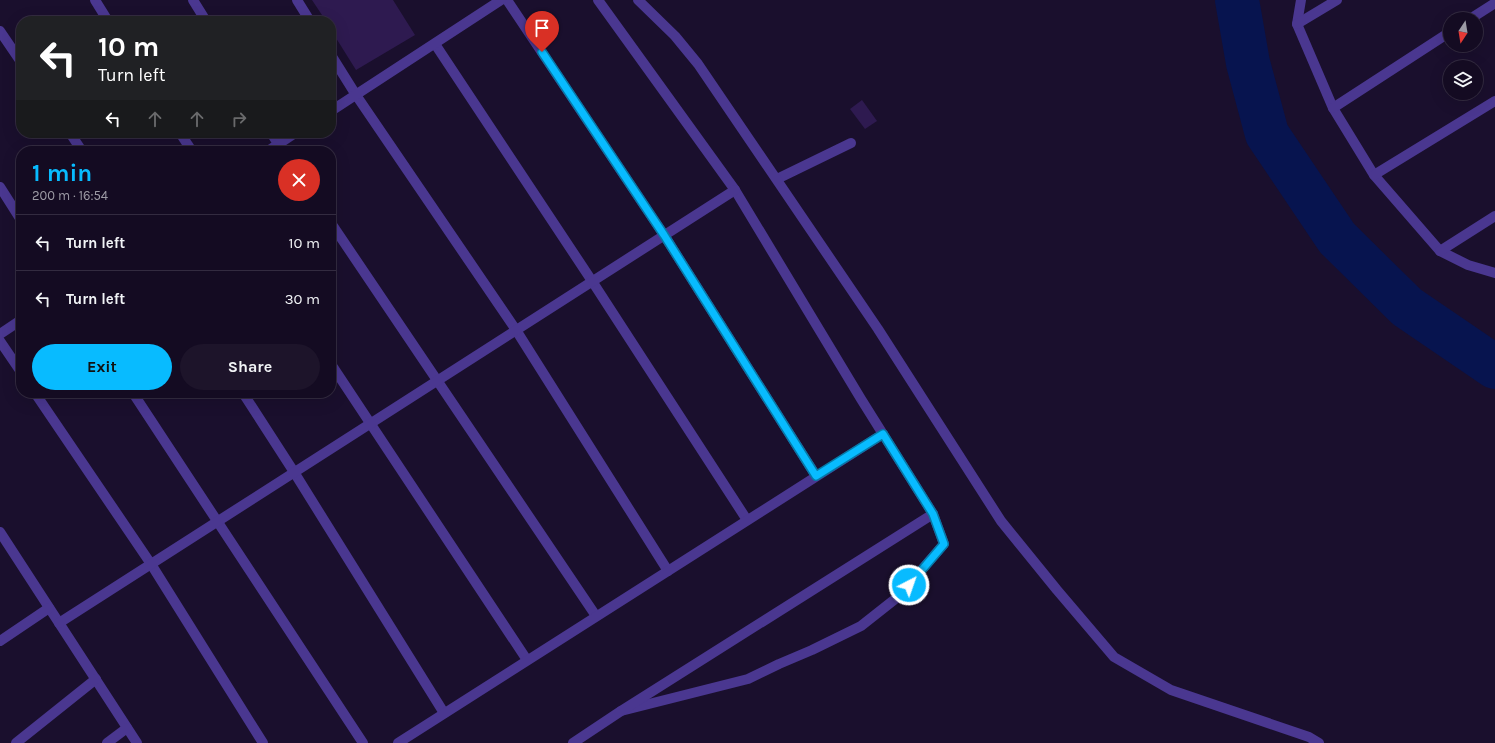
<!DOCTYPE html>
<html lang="en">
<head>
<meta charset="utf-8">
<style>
	:root { --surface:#140b22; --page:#1d142a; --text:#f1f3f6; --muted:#9d9ba5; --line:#332b40; --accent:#08bbff }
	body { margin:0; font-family:Karla,sans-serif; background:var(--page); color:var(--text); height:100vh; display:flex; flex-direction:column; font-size:15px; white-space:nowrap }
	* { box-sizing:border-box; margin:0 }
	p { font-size:13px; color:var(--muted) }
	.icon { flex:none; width:22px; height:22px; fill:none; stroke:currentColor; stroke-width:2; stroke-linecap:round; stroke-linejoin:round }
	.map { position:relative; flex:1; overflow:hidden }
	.details { position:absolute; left:16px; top:146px; width:320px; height:252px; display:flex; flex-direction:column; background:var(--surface); border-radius:16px; box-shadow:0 4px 16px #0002,0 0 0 1px var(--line) }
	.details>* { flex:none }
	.hud { position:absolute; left:16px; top:16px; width:320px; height:122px; border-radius:16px; box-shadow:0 4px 16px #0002,0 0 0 1px var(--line); background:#202124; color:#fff; overflow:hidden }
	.needle { width:26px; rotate:192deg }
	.fabs { position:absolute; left:1443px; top:12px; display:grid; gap:8px }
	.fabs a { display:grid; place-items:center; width:40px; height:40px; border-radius:50%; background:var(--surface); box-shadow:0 4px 16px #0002,0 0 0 1px var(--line); font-size:20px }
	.pin { position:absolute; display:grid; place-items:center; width:34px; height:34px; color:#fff; margin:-41px -17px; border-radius:50% 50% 50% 0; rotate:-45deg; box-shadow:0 0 4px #0007 }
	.pin .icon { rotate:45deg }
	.me { position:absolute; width:44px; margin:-22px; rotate:41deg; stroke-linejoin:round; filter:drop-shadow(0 0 3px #0008) }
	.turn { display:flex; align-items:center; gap:14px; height:84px; padding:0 16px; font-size:18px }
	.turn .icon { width:52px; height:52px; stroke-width:2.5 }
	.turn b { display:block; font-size:28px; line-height:34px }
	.lanes { display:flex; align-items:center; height:38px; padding:0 16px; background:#0003; justify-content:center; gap:20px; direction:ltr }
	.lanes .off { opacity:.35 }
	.round { display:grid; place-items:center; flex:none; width:42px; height:42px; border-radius:21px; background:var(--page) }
	.overview { display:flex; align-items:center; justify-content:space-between; height:68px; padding:0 16px }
	h1 { font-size:24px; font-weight:700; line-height:30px; color:var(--accent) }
	.button { display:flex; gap:8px; margin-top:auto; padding:8px 16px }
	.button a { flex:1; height:46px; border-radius:24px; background:var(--accent); color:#111; font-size:16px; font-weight:700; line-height:46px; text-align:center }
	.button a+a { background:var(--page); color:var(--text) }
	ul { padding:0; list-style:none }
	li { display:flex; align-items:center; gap:12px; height:56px; padding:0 16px; border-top:1px solid var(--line) }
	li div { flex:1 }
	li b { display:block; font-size:15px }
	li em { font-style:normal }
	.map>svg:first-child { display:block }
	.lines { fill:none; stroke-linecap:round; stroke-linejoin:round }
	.river { stroke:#07144f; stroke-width:44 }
	.building { fill:#2e1a50 }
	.service { stroke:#4a3790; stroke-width:10 }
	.minor { stroke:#4a3790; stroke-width:10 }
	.tertiary { stroke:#4a3790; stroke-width:10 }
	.route-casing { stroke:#057aa6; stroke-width:10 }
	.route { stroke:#08bbff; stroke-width:7 }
</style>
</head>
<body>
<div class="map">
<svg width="1495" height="743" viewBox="0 0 1495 743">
	<rect width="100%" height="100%" fill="#1a0f2d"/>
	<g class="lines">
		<polyline class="river" points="1237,0 1248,63 1267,134 1337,238 1407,307 1495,367"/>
	</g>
	<g class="building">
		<polygon points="312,0 393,0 415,35 356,70 331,30 331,21 326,21"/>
		<polygon points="862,100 877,121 865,129 850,109"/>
	</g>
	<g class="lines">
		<polyline class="service" points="777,179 851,143"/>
		<g class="minor">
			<polyline points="95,0 108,21"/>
			<polyline points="193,0 206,21"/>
			<polyline points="297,0 310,21"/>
			<polyline points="507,0 664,235 816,476"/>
			<polyline points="598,0 735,190 861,399 933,514 944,544 899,596 861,626 812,650 779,664 748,679 621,711"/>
			<polyline points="1301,0 1297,24 1333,108 1374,175 1440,251 1468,265 1495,273"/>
			<polyline points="1470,19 1495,3"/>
			<polyline points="1297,24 1337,0"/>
			<polyline points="0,31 21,62"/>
			<polyline points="435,44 592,281 747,520"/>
			<polyline points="331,55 356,95 516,330 668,571"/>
			<polyline points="1333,108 1450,32"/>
			<polyline points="331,111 501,0"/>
			<polyline points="70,133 82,151"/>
			<polyline points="180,133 192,151"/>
			<polyline points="271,133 283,151"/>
			<polyline points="268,151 295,133"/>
			<polyline points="1374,175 1495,101"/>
			<polyline points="0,187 21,220"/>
			<polyline points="331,223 596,616"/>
			<polyline points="1440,251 1495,216"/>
			<polyline points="0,334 21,320"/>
			<polyline points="0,341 21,372"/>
			<polyline points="331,364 527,660"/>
			<polyline points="35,393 151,564 263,743"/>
			<polyline points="133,393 363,743"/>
			<polyline points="243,393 294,472 444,713"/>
			<polyline points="0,532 137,743"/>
			<polyline points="59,623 735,190"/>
			<polyline points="0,641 49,608"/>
			<polyline points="16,743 96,679"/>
			<polyline points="107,743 127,728"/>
			<polyline points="398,743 883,434"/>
			<polyline points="573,743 621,711 933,514"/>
		</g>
		<polyline class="tertiary" points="638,0 675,36 698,64 878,329 1001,521 1057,590 1114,657 1171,690 1309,737 1319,743"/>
	</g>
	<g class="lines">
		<defs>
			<polyline id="route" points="542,52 664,235 816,476 883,434 933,514 944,544 909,585"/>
		</defs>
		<use href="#route" class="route-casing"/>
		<use href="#route" class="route"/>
	</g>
</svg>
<div class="fabs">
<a><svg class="needle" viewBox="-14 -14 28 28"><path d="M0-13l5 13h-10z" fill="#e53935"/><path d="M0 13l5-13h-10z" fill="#9d9ba5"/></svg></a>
<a><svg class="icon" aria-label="layers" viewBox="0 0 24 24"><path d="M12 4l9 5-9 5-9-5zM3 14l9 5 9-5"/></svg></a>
</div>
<div class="pin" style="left:542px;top:52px;background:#d93025"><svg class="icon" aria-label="arrive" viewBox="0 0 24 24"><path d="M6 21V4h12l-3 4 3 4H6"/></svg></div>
<svg class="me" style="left:909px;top:585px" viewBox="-20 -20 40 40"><circle r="17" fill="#08bbff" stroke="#fff" stroke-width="3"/><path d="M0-11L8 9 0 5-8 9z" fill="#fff"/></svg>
<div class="hud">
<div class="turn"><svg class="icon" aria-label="left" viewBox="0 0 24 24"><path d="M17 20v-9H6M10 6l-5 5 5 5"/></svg><div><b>10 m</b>Turn left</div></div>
<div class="lanes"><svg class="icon" aria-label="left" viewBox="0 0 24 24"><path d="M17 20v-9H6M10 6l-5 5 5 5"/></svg><svg class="icon off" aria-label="ahead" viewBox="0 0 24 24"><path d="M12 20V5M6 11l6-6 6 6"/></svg><svg class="icon off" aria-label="ahead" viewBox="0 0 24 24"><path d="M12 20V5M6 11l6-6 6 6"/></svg><svg class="icon off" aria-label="right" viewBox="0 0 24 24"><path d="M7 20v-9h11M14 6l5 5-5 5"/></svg></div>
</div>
<section class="details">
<div class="overview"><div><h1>1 min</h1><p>200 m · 16:54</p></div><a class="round" style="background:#d93025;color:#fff"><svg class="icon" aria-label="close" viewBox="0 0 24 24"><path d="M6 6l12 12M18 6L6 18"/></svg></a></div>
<ul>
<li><svg class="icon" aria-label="left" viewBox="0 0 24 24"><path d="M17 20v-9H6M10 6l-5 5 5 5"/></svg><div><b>Turn left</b></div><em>10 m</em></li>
<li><svg class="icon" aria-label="left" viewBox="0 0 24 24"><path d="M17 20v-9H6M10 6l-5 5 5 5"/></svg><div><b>Turn left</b></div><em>30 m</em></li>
</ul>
<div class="button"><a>Exit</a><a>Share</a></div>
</section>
</div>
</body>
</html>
